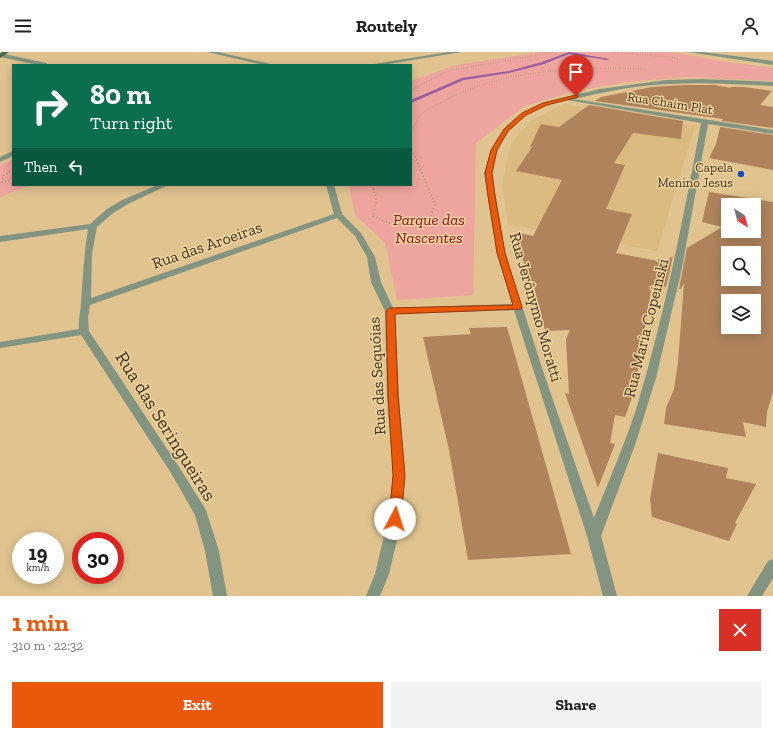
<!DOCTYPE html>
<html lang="en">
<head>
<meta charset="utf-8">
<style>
	:root { --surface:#fff; --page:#f2f2f2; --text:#202124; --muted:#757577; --accent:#ea580c }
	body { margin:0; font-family:"Zilla Slab",serif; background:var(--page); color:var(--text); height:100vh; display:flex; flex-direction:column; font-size:15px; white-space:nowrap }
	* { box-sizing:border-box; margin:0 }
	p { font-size:13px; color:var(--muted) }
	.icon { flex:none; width:22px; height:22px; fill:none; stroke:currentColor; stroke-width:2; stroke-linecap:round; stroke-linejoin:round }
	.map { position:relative; height:544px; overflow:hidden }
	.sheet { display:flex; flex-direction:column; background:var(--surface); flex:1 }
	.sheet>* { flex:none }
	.top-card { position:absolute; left:12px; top:12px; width:400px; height:122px; border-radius:0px; box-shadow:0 2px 10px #0003; background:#0b6e4f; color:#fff; overflow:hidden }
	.needle { width:26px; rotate:144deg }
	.controls { position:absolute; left:721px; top:146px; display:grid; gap:8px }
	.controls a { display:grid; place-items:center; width:40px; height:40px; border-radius:0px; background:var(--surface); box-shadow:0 2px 10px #0003; font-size:20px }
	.speed { position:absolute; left:12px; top:480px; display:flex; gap:8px; font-size:20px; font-weight:700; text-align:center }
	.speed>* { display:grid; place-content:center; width:52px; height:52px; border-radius:50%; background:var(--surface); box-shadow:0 2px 10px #0003; line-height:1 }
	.speed small { font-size:10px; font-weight:400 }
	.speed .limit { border:6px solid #d22; background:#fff; color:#111 }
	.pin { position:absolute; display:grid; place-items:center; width:34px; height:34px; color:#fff; margin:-41px -17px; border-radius:50% 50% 50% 0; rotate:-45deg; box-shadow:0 0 4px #0007 }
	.pin .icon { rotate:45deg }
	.me { position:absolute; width:44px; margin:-22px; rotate:5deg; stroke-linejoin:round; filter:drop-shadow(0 0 3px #0008) }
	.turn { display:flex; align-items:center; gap:14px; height:84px; padding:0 12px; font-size:18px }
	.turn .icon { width:52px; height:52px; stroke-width:2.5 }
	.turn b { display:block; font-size:28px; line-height:34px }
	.then { display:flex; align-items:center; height:38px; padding:0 12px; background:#0003; gap:8px; font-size:15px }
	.round { display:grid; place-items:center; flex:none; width:42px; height:42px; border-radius:0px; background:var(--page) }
	.head { display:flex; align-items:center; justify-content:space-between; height:68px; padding:0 12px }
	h1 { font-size:24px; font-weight:700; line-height:30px; color:var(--accent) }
	.action { display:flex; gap:8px; margin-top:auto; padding:8px 12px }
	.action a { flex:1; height:46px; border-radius:0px; background:var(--accent); color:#fff; font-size:16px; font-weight:700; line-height:46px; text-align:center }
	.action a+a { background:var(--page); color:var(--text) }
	header { display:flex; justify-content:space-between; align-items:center; height:52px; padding:0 12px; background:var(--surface); font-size:18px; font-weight:700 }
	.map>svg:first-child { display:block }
	.built { fill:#dbbb7f }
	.green { fill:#eea49f }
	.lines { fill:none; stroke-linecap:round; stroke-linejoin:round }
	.stream { fill:#9b5da2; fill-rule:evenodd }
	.building { fill:#af845d; fill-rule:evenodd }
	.path-far1 { stroke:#b0986e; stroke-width:1.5; stroke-dasharray:0.5 2; stroke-linecap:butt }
	.path { stroke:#b0986e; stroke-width:2; stroke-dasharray:1 2.5; stroke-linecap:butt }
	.street { fill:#839481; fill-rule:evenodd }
	.primary { fill:#496847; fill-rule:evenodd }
	.route { fill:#ea580c; stroke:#983908 }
	.poi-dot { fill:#1c4ebb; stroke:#edd09b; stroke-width:1.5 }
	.labels { text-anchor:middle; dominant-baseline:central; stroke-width:3; stroke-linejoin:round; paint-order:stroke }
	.far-street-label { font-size:13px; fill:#413621; stroke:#edd09b }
	.far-poi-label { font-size:13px; fill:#413621; stroke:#edd09b; text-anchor:end }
	.park-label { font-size:16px; font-style:italic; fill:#8f1722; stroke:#edd09b }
	.street-label { font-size:16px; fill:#413621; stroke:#edd09b }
	.near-street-label { font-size:19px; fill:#413621; stroke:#edd09b }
</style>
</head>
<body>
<header><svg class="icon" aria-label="menu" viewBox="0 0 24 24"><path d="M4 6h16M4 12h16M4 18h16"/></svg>Routely<svg class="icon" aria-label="person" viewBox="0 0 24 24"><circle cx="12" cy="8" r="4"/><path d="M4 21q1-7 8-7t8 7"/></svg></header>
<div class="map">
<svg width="773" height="544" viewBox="0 0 773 544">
	<rect width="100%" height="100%" fill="#e0c38f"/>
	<polygon class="built" points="564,52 695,74 657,199 508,172 502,131 511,91 530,69"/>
	<g class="green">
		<polygon points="543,0 671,0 727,10 773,16 773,29 685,25 627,30 575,39 525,54 476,91 473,243 397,248 385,191 355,163 349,133 411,133 411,29 456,13"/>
		<polygon points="13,107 13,133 30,133 0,145 0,113"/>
	</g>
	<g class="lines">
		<polygon class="stream" points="569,0 609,7 607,8 569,2 544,12 509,21 464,28 411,51 411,48 462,26 509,19 542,10"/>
	</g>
	<g class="building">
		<polygon points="684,33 715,33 731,36 730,35 744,35 772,39 760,53 773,55 773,76 722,69 723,67 595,49 601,45 652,35"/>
		<polygon points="589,53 683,69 681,87 633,81 614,111 625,113 606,157 632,162 616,201 663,210 673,204 666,235 652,233 636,330 634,337 635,337 625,365 615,363 610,391 615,392 598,436 565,341 569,342 566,287 570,278 545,279 534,235 517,193 520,181 533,184 562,128 516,119 532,95 530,95 541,72 559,75"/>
		<polygon points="720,75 773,83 773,118 709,106 716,92"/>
		<path d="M709 140 773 150V340L767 360 766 375 743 370 746 385 664 372 666 356 674 337 678 310 684 231 681 237H679L687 196 722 175 702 170ZM728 153H754V179H728ZM728 201H754V227H728ZM728 249H754V275H728Z"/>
		<polygon points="507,275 571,502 468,508 449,398 423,285 471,282 469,276"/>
		<polygon points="658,401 728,416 726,426 756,432 735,471 737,472 729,489 652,465 650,447"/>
	</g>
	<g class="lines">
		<g class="path-far1">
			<polyline points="610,0 671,5 679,8"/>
			<polyline points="411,38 448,19 554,0"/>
			<path d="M411 82C414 76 416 68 421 63 427 56 439 52 447 47 509 16 580 15 648 17"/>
		</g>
		<g class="path">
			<polyline points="10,119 3,124 2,130 13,128"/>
			<path d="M373 133 376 149 373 164C395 175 406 175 429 168L435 152 411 95"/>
		</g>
		<g class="street">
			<polygon points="207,0 218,0 275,13 264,13"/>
			<polygon points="448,0 462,0 382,13 368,13"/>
			<polygon points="688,0 703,0 773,9 773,13"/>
			<polygon points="0,1 46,11 49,13 38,13 0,5"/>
			<path d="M702 27 773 30V34C738 32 703 30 668 32 637 33 604 40 574 47L773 78V82L708 72 682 216 656 326 635 393 601 484 617 544H603L587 484 514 258 395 262 399 344 405 423 402 467 389 522 380 544H366L375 522 388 467 393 423 387 344 385 259 371 230 367 205 355 184 337 166 90 253 88 266 89 279 179 415 206 458 219 499 227 544H213L205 499 195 463 171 421 81 283 0 296V290L79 277C78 267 81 259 81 249 83 224 84 201 88 177L0 190V184L90 172 107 157 122 148 158 133H168L128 152 113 161 97 175 92 201 91 246 334 162 326 133H334L342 162 361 181 375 205 381 230 393 256 512 252 497 201 484 121 491 98 504 77 522 61 543 51 562 46 600 37 666 28ZM567 48 701 71C683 168 664 266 635 361 623 396 608 431 594 466L545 325 505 201 492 121 497 98 509 79 526 63 547 53Z"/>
			<polygon points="13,99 13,104 0,110 0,105"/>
			<polygon points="773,507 773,526 762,544 747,544 768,509"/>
		</g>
		<polygon class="primary" points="2,0 9,0 0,6 0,2"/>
	</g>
	<polygon class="route" points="576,43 578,43 578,45 547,53 526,63 508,79 497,98 492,121 495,144 505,201 522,255 521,257 395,262 398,344 405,423 401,467 400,471 395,472 391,471 389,467 393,423 388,344 386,259 390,256 513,253 497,201 488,144 485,121 491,98 504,77 522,61 543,51"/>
	<circle class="poi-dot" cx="741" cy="122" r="4"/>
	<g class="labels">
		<g class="far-street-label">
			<text transform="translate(670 51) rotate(9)">Rua Chaim Plat</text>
		</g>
		<g class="far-poi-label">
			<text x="733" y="115">Capela<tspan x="733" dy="15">Menino Jesus</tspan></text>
		</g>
		<g class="park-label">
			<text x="429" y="167">Parque das<tspan x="429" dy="18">Nascentes</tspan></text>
		</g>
		<g class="street-label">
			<text transform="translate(207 193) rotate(-19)">Rua das Aroeiras</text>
			<text transform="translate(536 255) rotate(74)">Rua Jerônymo Moratti</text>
			<text transform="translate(646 276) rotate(-76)">Rua Maria Copeinski</text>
			<text transform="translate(377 324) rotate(-93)">Rua das Sequóias</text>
		</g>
		<g class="near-street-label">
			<text transform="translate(166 374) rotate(58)">Rua das Seringueiras</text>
		</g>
	</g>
</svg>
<div class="controls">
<a><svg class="needle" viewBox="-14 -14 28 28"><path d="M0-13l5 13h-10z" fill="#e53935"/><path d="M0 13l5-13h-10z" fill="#757577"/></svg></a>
<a><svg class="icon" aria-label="search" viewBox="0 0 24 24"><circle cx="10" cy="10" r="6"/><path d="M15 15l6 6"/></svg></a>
<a><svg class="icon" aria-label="layers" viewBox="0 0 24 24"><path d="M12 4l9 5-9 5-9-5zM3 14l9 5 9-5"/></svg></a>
</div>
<div class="speed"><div>19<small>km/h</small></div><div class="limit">30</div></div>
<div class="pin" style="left:576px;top:44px;background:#d93025"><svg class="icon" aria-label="arrive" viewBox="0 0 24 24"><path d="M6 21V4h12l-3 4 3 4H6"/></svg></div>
<svg class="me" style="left:395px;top:467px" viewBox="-20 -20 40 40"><circle r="19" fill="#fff"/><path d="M0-13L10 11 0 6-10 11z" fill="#ea580c"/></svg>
<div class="top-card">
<div class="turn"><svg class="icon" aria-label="right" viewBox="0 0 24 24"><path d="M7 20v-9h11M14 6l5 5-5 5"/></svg><div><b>80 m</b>Turn right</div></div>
<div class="then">Then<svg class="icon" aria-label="left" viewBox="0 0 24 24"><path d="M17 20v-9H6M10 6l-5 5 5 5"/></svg></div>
</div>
</div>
<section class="sheet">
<div class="head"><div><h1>1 min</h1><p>310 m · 22:32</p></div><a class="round" style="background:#d93025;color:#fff"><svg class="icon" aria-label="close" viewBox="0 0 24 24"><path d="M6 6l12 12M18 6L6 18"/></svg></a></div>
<div class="action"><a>Exit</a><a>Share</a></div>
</section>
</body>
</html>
